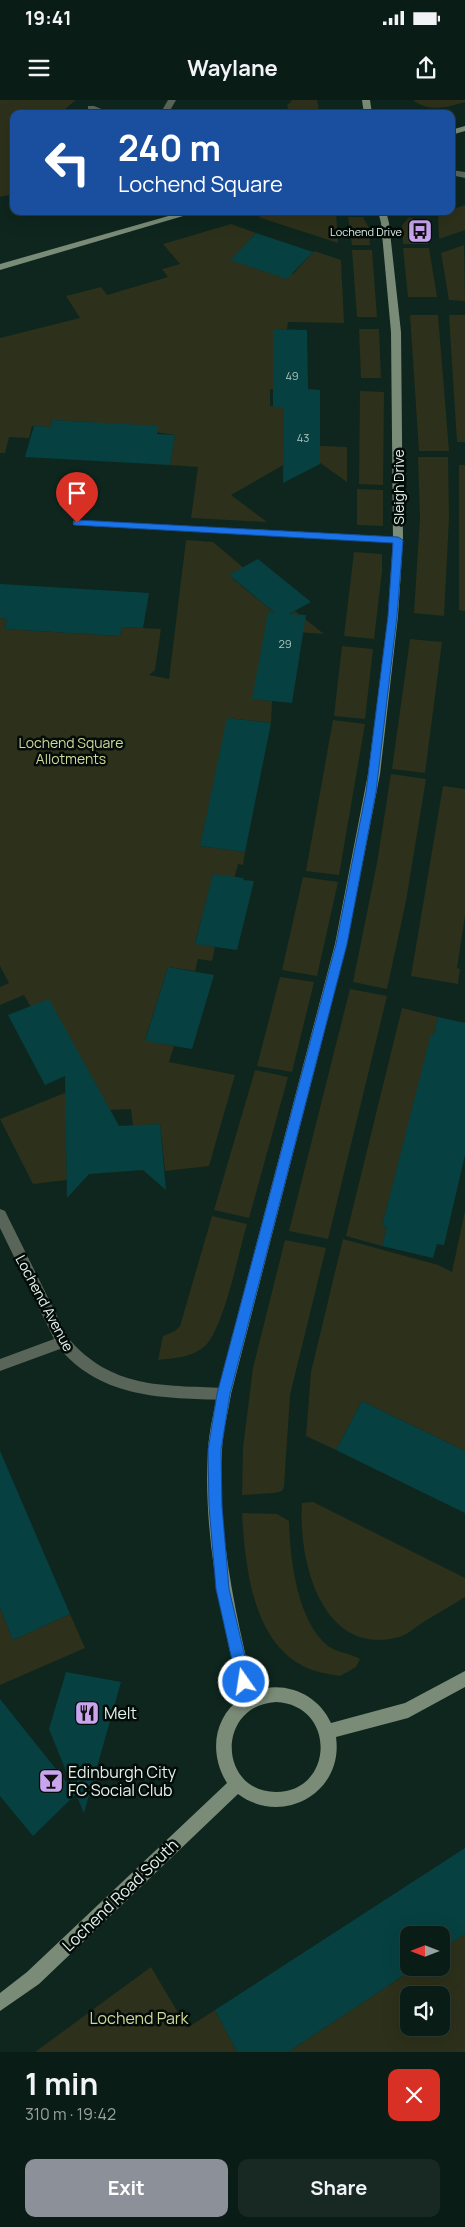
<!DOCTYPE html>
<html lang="en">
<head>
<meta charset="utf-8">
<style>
	:root { --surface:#0a1c16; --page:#182923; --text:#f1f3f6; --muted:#99a1a1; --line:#2a3a35; --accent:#8c9099 }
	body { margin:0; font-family:Manrope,sans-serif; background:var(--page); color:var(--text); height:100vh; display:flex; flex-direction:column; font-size:19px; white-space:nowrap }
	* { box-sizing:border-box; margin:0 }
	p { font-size:16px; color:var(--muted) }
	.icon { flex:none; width:28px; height:28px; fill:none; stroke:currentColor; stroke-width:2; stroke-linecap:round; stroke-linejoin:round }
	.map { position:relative; height:1952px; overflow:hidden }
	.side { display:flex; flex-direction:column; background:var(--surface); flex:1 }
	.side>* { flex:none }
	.hud { position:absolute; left:10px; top:10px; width:445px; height:105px; border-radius:10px; box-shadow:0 5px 20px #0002,0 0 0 1px var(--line); background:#1a4fa0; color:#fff; overflow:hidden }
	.needle { width:32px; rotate:270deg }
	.tools { position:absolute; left:400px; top:1826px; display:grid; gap:10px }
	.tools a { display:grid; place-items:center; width:50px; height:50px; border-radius:10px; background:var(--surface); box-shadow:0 5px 20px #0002,0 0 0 1px var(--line); font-size:25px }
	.pin { position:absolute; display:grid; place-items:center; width:42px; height:42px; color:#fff; margin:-51px -21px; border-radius:50% 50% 50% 0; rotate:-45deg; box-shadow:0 0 5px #0007 }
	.pin .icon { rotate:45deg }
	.me { position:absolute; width:55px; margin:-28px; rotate:347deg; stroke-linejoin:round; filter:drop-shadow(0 0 4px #0008) }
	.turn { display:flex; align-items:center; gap:18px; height:105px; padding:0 25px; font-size:22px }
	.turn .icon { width:65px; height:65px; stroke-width:2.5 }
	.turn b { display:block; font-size:35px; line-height:42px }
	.round { display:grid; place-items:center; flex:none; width:52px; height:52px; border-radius:10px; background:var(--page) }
	.head { display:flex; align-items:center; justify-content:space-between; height:85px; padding:0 25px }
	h1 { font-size:30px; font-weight:700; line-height:38px }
	.cta { display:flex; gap:10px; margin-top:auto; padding:10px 25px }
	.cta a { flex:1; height:58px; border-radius:10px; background:var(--accent); color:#fff; font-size:20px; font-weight:700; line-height:58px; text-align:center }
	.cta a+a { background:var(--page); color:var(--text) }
	.status { display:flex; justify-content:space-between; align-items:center; height:35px; padding:0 25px; background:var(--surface); direction:ltr }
	.status svg { height:14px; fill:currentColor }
	header { display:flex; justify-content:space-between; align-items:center; height:65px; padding:0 25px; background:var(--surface); font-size:22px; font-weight:700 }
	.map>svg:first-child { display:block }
	.green { fill:#2d301a; fill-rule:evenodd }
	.building { fill:#074041 }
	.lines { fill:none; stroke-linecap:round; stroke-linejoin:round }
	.lane { fill:#596558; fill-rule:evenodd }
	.street { fill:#596558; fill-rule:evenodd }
	.secondary { fill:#7a8c77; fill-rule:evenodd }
	.route { fill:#1a73e8; stroke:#114b97 }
	.labels { text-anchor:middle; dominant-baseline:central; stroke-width:5; stroke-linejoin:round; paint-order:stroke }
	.far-poi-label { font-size:11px; fill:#e4f2ec; stroke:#040c09; text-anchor:end }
	.number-label { font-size:11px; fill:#adc6c1 }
	.street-label { font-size:14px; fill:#e4f2ec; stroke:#040c09 }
	.park-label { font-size:14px; fill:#d0d999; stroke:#040c09 }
	.near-poi-label { font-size:16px; fill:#e4f2ec; stroke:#040c09; text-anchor:start }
	.near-street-label { font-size:16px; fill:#e4f2ec; stroke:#040c09 }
	.near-park-label { font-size:16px; fill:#d0d999; stroke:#040c09 }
</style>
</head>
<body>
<div class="status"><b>19:41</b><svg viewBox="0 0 49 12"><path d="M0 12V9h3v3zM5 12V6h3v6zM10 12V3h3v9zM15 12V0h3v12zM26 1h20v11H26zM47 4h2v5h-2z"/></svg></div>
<header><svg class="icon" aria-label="menu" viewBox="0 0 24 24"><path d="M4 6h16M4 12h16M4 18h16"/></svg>Waylane<svg class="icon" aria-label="share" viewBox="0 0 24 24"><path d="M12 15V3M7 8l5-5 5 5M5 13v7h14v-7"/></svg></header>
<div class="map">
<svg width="465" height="1952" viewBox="0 0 465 1952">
	<rect width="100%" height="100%" fill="#0e261e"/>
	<g class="green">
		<polygon points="0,0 76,0 59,14 14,14 14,94 0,97"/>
		<polygon points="291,0 317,0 320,14 290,14 287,5 291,2"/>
		<path d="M413 0H465V2C448 7 429 13 413 0Z"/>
		<polygon points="465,105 465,130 439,139 438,117 442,113"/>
		<polygon points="275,111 336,111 338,143 258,117"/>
		<polygon points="348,117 363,117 369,128 370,145 352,145"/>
		<polygon points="409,117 425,124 428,144 403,144 402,125"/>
		<polygon points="231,124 256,133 236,154 246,165 272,174 277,169 293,174 314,151 341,160 344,223 288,222 287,229 273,229 273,272 288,273 299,289 270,289 270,306 284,307 284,335 298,345 347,347 347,382 316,360 299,356 231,395 267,422 191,418 198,367 170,365 175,335 88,322 52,320 51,327 32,326 29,338 9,337 5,353 0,353 0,238 80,218 66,196 101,187 107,195 168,177 162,169 180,164 163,144"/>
		<polygon points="464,145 465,201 449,200 441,153"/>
		<polygon points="403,148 429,148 437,197 408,197"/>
		<polygon points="352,150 372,150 377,217 357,217"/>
		<polygon points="410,215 438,215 449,351 419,351"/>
		<polygon points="449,215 465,215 465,342 457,342"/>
		<polygon points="359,229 379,229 381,278 361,278"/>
		<polygon points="360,291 384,292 383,385 359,384"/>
		<polygon points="418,357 448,357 449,418 444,516 414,513 420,418"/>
		<polygon points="459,365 465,365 465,511 459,510"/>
		<polygon points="357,389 383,390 383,426 357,425"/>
		<polygon points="186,440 213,442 245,469 232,478 282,519 295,511 324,534 284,531 253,599 272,601 271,623 228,618 200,746 245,752 243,765 238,764 234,779 213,776 195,843 215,847 212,861 198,859 195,871 168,867 145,940 174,946 169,962 235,975 209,1066 165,1071 160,1024 133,1026 131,1009 92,1011 93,1029 66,1031 67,1080 33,1084 0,1019 77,988 24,895 0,905 0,887 9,883 0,866 0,518 7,519 5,529 120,536 122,527 161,529 155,570 149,575 169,579"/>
		<polygon points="354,452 382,454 382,471 374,539 344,536"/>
		<polygon points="410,539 442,542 425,673 392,669"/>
		<polygon points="342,546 373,549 365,619 334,616"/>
		<polygon points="333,620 365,624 339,775 306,771"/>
		<polygon points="391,674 426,679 406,801 387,889 353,882 377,763"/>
		<polygon points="443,686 465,689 465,816 457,868 460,869 458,884 411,876"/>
		<polygon points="303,777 338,782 317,876 282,870"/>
		<polygon points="280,877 314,882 292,972 257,966"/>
		<polygon points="350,889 387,896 328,1139 289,1131"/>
		<polygon points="402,908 438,917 434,935 432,934 382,1126 387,1127 382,1146 346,1136"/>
		<polygon points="255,970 288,977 249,1118 214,1110"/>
		<polygon points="465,1111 465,1351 362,1301 336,1350 306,1336 311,1272 343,1139 438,1165 452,1172"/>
		<path d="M212 1116 247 1124C239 1151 224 1228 205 1246 191 1258 175 1258 158 1260L163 1236 175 1231 180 1226Z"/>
		<polygon points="285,1140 326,1148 290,1295 284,1387 282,1391 274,1393 242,1395 243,1348 253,1268"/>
		<path d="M313 1402 465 1478V1497C451 1506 436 1514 422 1523 414 1528 409 1534 399 1537 322 1558 298 1461 302 1403Z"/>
		<path d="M242 1413 277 1414 289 1421C290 1459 297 1521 328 1546 338 1553 350 1553 360 1559L356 1567 340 1576C328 1574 314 1572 303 1566 252 1540 245 1465 242 1413Z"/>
		<polygon points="0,1508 13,1540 70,1514 85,1548 0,1585"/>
		<path d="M465 1834V1952H288L415 1868H441V1850ZM409 1895H441V1928H409Z"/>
		<polygon points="151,1867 187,1928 215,1910 237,1952 35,1952"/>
	</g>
	<g class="building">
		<polygon points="256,133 313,152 287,179 230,160"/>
		<polygon points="273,229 307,230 308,289 320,290 320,364 283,383 284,307 273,307"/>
		<polygon points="52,320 158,326 157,334 175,335 170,365 25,357 34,326 51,327"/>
		<polygon points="258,459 311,502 289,514 306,515 292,603 252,599 268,512 275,513 229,475"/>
		<polygon points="0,484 149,493 143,528 122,527 120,536 5,529 7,519 0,518"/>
		<polygon points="227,618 271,623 245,752 200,746"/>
		<polygon points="213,774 244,778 243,780 254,781 237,850 195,844"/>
		<polygon points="168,867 214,875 192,949 145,941"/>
		<polygon points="49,899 119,1026 160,1024 166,1090 143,1070 89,1074 67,1098 65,976 45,985 8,915"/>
		<polygon points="438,917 465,923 465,1055 444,1145 437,1144 433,1158 382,1146 387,1127 382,1126 431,934 434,935"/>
		<polygon points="362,1301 465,1351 465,1413 336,1350"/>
		<polygon points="0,1351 70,1514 13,1540 0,1508"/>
		<polygon points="66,1572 121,1582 84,1713 76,1694 33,1736 0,1696 0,1599 75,1693 49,1629"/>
		<polygon points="465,1748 465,1834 441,1850 441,1835 409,1835 409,1868 415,1868 288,1952 237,1952 215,1910"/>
	</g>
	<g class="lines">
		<g class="lane">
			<polygon points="168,0 176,0 168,14 160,14"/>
			<polygon points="88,6 94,6 114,14 101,14 88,10"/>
		</g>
		<g class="street">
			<polygon points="451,70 465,72 465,78 451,75"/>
			<polygon points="77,420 398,437 403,440 398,443 73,425 73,421"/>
			<path d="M0 1109 5 1111 68 1238C112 1289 161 1285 224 1288L229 1289 231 1294 229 1299 224 1300C164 1298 103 1299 60 1249L0 1271V1259L54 1239 0 1128Z"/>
		</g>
		<g class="secondary">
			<polygon points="362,0 370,0 372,14 364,14"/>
			<polygon points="465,26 465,31 451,35 451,30"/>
			<polygon points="186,111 200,111 0,170 0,164"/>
			<path d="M378 111H386L389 123 401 232 403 440 398 516 380 674 347 844 231 1294C228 1313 223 1331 222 1350 217 1432 235 1512 254 1591 285 1580 318 1594 331 1623L405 1603 465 1571V1587L408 1618 336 1637C344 1693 282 1727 238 1694L39 1884 0 1911V1893L27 1872 227 1683C209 1654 213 1618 241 1598 221 1516 203 1435 208 1350 209 1331 214 1313 217 1294L335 844 368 674 388 516 393 440 391 232 381 123ZM276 1602C337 1605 334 1692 276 1692 218 1692 216 1605 276 1602Z"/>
		</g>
	</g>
	<polygon class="route" points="77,420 398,437 403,440 397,516 376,692 347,844 230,1294 221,1350 222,1406 229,1489 251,1582 249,1587 244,1589 239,1587 237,1582 216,1489 209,1406 208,1350 217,1294 336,844 366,692 388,516 393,443 74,425 73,423"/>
	<defs>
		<symbol id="bus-square" viewBox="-11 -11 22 22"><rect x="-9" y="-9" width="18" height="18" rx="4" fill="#c8a5ee" stroke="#040c09"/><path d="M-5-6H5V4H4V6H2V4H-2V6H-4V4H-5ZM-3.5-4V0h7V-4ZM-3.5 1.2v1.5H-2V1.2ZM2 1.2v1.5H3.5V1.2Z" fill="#111"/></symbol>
		<symbol id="restaurant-square" viewBox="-11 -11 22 22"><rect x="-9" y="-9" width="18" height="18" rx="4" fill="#c8a5ee" stroke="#040c09"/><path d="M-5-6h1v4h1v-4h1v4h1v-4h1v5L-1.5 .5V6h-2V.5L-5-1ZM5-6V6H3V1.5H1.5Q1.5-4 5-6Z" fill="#111"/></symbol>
		<symbol id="bar-square" viewBox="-11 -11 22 22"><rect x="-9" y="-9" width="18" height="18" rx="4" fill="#c8a5ee" stroke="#040c09"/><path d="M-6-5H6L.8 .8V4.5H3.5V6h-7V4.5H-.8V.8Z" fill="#111"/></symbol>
	</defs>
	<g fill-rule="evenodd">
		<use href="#bus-square" x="406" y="117" width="28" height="28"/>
		<use href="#restaurant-square" x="73" y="1599" width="28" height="28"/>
		<use href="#bar-square" x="37" y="1667" width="28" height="28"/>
	</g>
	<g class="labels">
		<g class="far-poi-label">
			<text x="402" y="131">Lochend Drive</text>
		</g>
		<g class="number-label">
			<text x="292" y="275">49</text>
			<text x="303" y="337">43</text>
			<text x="285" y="543">29</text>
		</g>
		<g class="street-label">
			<text transform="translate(398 387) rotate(-90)">Sleigh Drive</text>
			<text transform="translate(45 1203) rotate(62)">Lochend Avenue</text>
		</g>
		<g class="park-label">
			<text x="71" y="642">Lochend Square<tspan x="71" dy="16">Allotments</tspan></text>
		</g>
		<g class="near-poi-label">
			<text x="104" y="1613">Melt</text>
			<text x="68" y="1672">Edinburgh City<tspan x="68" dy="18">FC Social Club</tspan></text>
		</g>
		<g class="near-street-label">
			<text transform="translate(120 1795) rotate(-44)">Lochend Road South</text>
		</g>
		<g class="near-park-label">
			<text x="139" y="1918">Lochend Park</text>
		</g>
	</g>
</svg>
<div class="tools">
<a><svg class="needle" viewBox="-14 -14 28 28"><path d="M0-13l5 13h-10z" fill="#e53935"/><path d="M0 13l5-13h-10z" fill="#99a1a1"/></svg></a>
<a><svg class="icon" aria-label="sound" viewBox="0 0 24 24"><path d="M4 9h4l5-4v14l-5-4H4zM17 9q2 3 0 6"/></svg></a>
</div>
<div class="pin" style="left:77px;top:423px;background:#d93025"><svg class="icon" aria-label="arrive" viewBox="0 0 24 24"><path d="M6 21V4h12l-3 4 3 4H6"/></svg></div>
<svg class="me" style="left:244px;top:1582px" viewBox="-20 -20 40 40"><circle r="17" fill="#1a73e8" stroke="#fff" stroke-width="3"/><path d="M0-11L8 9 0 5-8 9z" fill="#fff"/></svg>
<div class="hud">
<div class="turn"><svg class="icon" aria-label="left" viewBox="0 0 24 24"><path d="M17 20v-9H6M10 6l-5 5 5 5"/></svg><div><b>240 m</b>Lochend Square</div></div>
</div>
</div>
<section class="side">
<div class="head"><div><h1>1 min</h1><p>310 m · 19:42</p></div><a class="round" style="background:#d93025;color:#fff"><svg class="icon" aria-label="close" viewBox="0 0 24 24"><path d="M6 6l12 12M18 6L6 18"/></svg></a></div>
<div class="cta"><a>Exit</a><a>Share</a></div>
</section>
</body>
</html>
